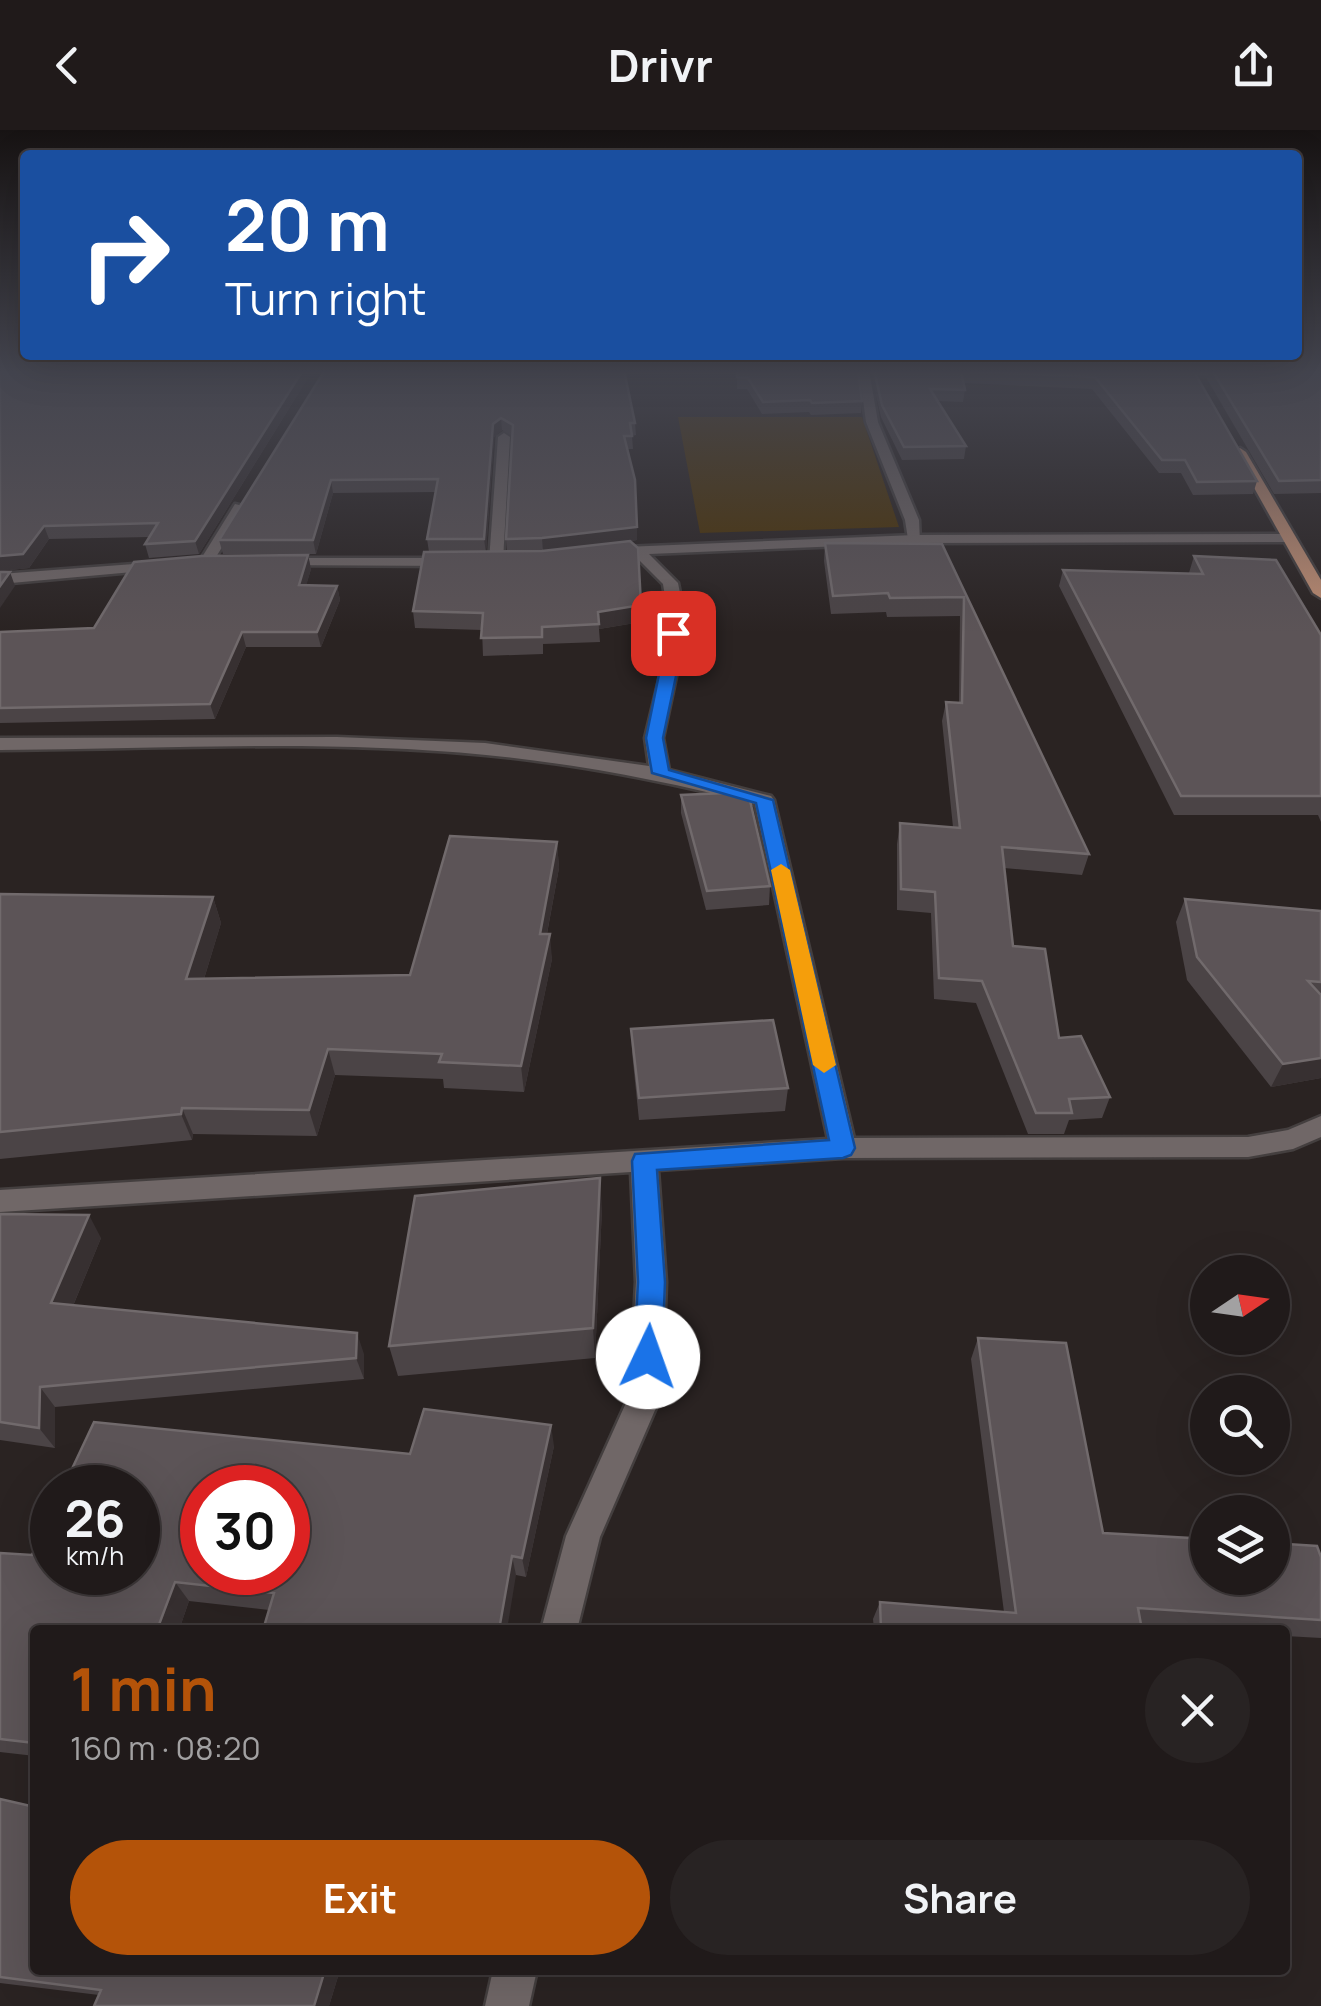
<!DOCTYPE html>
<html lang="en">
<head>
<meta charset="utf-8">
<style>
	:root { --surface:#201a1a; --page:#282323; --text:#f1f3f6; --muted:#a2a1a2; --line:#3d3839; --accent:#b45309 }
	body { margin:0; font-family:Manrope,sans-serif; background:var(--page); color:var(--text); height:100vh; display:flex; flex-direction:column; font-size:38px; white-space:nowrap }
	* { box-sizing:border-box; margin:0 }
	p { font-size:32px; color:var(--muted) }
	.icon { flex:none; width:55px; height:55px; fill:none; stroke:currentColor; stroke-width:2; stroke-linecap:round; stroke-linejoin:round }
	.map { position:relative; flex:1; overflow:hidden }
	.sheet { position:absolute; left:30px; top:1495px; width:1260px; height:350px; display:flex; flex-direction:column; background:var(--surface); border-radius:10px; box-shadow:0 10px 40px #0002,0 0 0 2px var(--line) }
	.sheet>* { flex:none }
	.guide { position:absolute; left:20px; top:20px; width:1282px; height:210px; border-radius:10px; box-shadow:0 10px 40px #0002,0 0 0 2px var(--line); background:#1a4fa0; color:#fff; overflow:hidden }
	.needle { width:65px; rotate:77deg }
	.buttons { position:absolute; left:1190px; top:1125px; display:grid; gap:20px }
	.buttons a { display:grid; place-items:center; width:100px; height:100px; border-radius:50%; background:var(--surface); box-shadow:0 10px 40px #0002,0 0 0 2px var(--line); font-size:50px }
	.speed { position:absolute; left:30px; top:1335px; display:flex; gap:20px; font-size:50px; font-weight:700; text-align:center }
	.speed>* { display:grid; place-content:center; width:130px; height:130px; border-radius:50%; background:var(--surface); box-shadow:0 10px 40px #0002,0 0 0 2px var(--line); line-height:1 }
	.speed small { font-size:25px; font-weight:400 }
	.speed .limit { border:15px solid #d22; background:#fff; color:#111 }
	.pin { position:absolute; display:grid; place-items:center; width:85px; height:85px; color:#fff; margin:-42px; border-radius:20px; box-shadow:0 5px 15px #0006 }
	.me { position:absolute; width:110px; margin:-55px; rotate:3deg; stroke-linejoin:round; filter:drop-shadow(0 0 8px #0008) }
	.turn { display:flex; align-items:center; gap:35px; height:210px; padding:0 40px; font-size:45px }
	.turn .icon { width:130px; height:130px; stroke-width:2.5 }
	.turn b { display:block; font-size:70px; line-height:85px }
	.round { display:grid; place-items:center; flex:none; width:105px; height:105px; border-radius:52px; background:var(--page) }
	.headline { display:flex; align-items:center; justify-content:space-between; height:170px; padding:0 40px }
	h1 { font-size:60px; font-weight:700; line-height:75px; color:var(--accent) }
	.action { display:flex; gap:20px; margin-top:auto; padding:20px 40px }
	.action a { flex:1; height:115px; border-radius:60px; background:var(--accent); color:#fff; font-size:40px; font-weight:700; line-height:115px; text-align:center }
	.action a+a { background:var(--page); color:var(--text) }
	header { display:flex; justify-content:space-between; align-items:center; height:130px; padding:0 40px; background:var(--surface); font-size:45px; font-weight:700 }
	.map>svg:first-child { display:block }
	.green { fill:#4d3304 }
	.lines { fill:none; stroke-linecap:round; stroke-linejoin:round }
	.service-casing { stroke:#443f3f; stroke-width:5 }
	.minor-casing { stroke:#443f3f; stroke-width:5 }
	.primary-casing { stroke:#443f3f; stroke-width:5 }
	.service { fill:#706767; fill-rule:evenodd }
	.minor { fill:#706767; fill-rule:evenodd }
	.primary { fill:#bd8c72; fill-rule:evenodd }
	.wall { fill:#4b4446; fill-rule:evenodd }
	.shaded-wall { fill:#373031 }
	.building { fill:#5c5457; stroke:#716a6c; stroke-width:2.5; fill-rule:evenodd }
	.route { fill:#1a73e8; stroke:#114b97; stroke-width:2.5 }
	.slow { fill:#f59e0b }
</style>
</head>
<body>
<header><svg class="icon" aria-label="back" viewBox="0 0 24 24"><path d="M15 5l-7 7 7 7"/></svg>Drivr<svg class="icon" aria-label="share" viewBox="0 0 24 24"><path d="M12 15V3M7 8l5-5 5 5M5 13v7h14v-7"/></svg></header>
<div class="map">
<svg width="1321" height="1876" viewBox="0 0 1321 1876">
	<rect width="100%" height="100%" fill="#2a2322"/>
	<polygon class="green" points="678,287 862,287 899,397 700,403"/>
	<g class="lines">
		<defs>
			<g id="service">
				<polygon points="859,240 869,240 878,292 919,390 920,412 908,409 905,390 866,292"/>
				<polygon points="504,303 510,307 503,431 496,435 489,431 498,307"/>
			</g>
			<g id="minor">
				<polygon points="1189,240 1241,241 1246,244 1241,247 1193,245"/>
				<polygon points="235,374 247,377 211,435 201,435 199,432"/>
				<path d="M915 405 1289 404 1296 408 1289 412 915 413 649 424 678 453 682 473 679 533 663 608 669 640 771 666 774 670 854 1008 1248 1007 1288 1000 1321 986V1007L1293 1019 1248 1027 843 1028 658 1040 666 1152 662 1264 600 1407 577 1500H541L566 1406 630 1264 636 1152 631 1042 0 1082V1060L828 1009 755 674C667 651 577 634 486 625 326 609 161 619 0 620V608L337 607 485 613 649 636 645 608 663 533 666 473 663 454 633 424H600V418Z"/>
				<polygon points="276,428 456,428 463,432 456,436 271,435 271,429"/>
				<polygon points="161,432 166,433 166,439 0,454 0,444"/>
				<polygon points="493,1840 537,1840 529,1876 485,1876"/>
			</g>
			<polygon id="primary" points="1240,318 1246,322 1321,450 1321,468 1313,463 1234,322"/>
		</defs>
		<use href="#service" class="service-casing"/>
		<use href="#minor" class="minor-casing"/>
		<use href="#primary" class="primary-casing"/>
		<use href="#service" class="service"/>
		<use href="#minor" class="minor"/>
		<use href="#primary" class="primary"/>
	</g>
	<g class="wall">
		<polygon points="0,240 306,251 199,424 149,428 145,414 149,407 49,409 29,438 0,441"/>
		<path d="M325 240H858L862 271 861 283 811 285 809 282 762 284 747 259H737V242L624 241 635 293 636 305 632 306 633 319H627L637 410 631 411 641 492 599 499 600 512 543 514V524L483 526 482 500 415 498 413 481 429 422 427 409 436 362 333 363 316 424H223L219 410ZM502 300 512 306 506 409 507 422H486L494 307Z"/>
		<polygon points="870,240 1193,240 1257,351 1253,364 1193,365 1181,343 1159,343 1092,259 964,253 965,260 963,272 938,271 966,316 964,329 902,330 881,287"/>
		<polygon points="1209,240 1321,241 1321,363 1274,364 1207,249"/>
		<polygon points="825,413 942,414 1089,724 1082,745 1004,738 1013,816 1059,908 1110,967 1102,988 1069,990 1064,1004 1028,1004 976,873 934,869 931,783 897,780 897,714 900,693 953,697 942,591 946,572 959,572 960,486 887,487 886,482 831,484 824,431"/>
		<polygon points="308,425 311,439 306,455 337,456 340,470 321,517 246,517 215,589 0,593 0,502 94,498"/>
		<polygon points="1194,426 1321,505 1321,692 1318,685 1174,685 1059,456 1063,440 1189,443"/>
		<polygon points="681,665 770,756 769,775 706,780 681,683"/>
		<polygon points="557,712 559,738 547,804 552,829 524,962 444,958 443,949 335,945 317,1006 193,1004 192,1010 0,1029 0,764 213,767 221,793 204,849 410,845"/>
		<polygon points="1185,769 1321,781 1321,948 1271,957 1187,850 1176,792"/>
		<polygon points="631,899 788,958 785,981 639,990 632,922"/>
		<polygon points="602,1079 595,1228 398,1246 389,1216"/>
		<polygon points="0,1084 101,1108 73,1176 364,1224 364,1249 55,1277 55,1318 0,1310"/>
		<polygon points="978,1208 1103,1403 1321,1427 1321,1508 1285,1506 1285,1500 1201,1500 1141,1496 1142,1500 874,1500 873,1489 880,1472 1004,1482 971,1229"/>
		<polygon points="554,1316 526,1447 516,1445 269,1480 189,1471 179,1500 35,1500 35,1626 0,1622 0,1423 32,1425 410,1324"/>
		<polygon points="0,1669 340,1840 329,1876 94,1876 99,1865 0,1853"/>
	</g>
	<g class="shaded-wall">
		<polygon points="303,240 318,240 306,251 199,424 195,411"/>
		<polygon points="501,288 502,300 494,307 486,423 484,409 493,294"/>
		<polygon points="331,350 333,363 316,424 313,410"/>
		<polygon points="44,396 49,409 29,438 0,441 0,426"/>
		<polygon points="637,397 637,410 543,422 542,408"/>
		<polygon points="308,425 311,439 302,470 299,455"/>
		<polygon points="10,442 15,456 0,478 0,456"/>
		<polygon points="337,456 340,470 321,517 317,502"/>
		<polygon points="641,475 641,492 599,499 598,482"/>
		<polygon points="242,502 246,517 215,589 210,574"/>
		<polygon points="557,712 559,738 542,830 540,804"/>
		<polygon points="213,767 221,793 196,875 186,849"/>
		<polygon points="550,804 552,829 524,962 521,936"/>
		<polygon points="328,919 335,945 317,1006 309,980"/>
		<polygon points="1321,928 1321,948 1271,957 1283,934"/>
		<polygon points="182,978 193,1004 192,1010 181,984"/>
		<polygon points="600,1048 602,1079 595,1228 593,1198"/>
		<polygon points="89,1085 101,1108 65,1195 51,1173"/>
		<polygon points="357,1203 364,1224 364,1249 356,1228"/>
		<polygon points="40,1257 55,1277 55,1318 39,1298"/>
		<polygon points="551,1295 554,1316 526,1447 522,1428"/>
		<polygon points="512,1426 516,1445 507,1500 499,1500"/>
		<polygon points="175,1452 189,1471 179,1500 157,1500"/>
		<polygon points="325,1840 340,1840 329,1876 314,1876"/>
	</g>
	<g class="building">
		<polygon points="0,240 303,240 195,411 145,414 158,393 44,396 23,424 0,426"/>
		<polygon points="325,240 624,240 635,293 630,293 632,306 624,306 635,350 637,397 542,408 506,409 513,295 501,288 493,294 484,409 427,409 438,349 331,350 313,410 219,410"/>
		<polygon points="737,240 858,240 862,271 812,273 810,270 763,272 748,248 737,247"/>
		<polygon points="874,240 1193,240 1257,351 1197,352 1185,330 1162,330 1095,247 961,241 965,260 930,259 966,316 904,317 882,275"/>
		<polygon points="1212,240 1321,241 1321,350 1279,351"/>
		<polygon points="630,411 638,418 641,475 598,482 599,494 542,497 542,507 481,508 483,483 413,481 424,422 542,421"/>
		<polygon points="825,413 942,414 1089,724 1002,717 1013,816 1045,819 1059,908 1081,906 1110,967 1069,969 1072,983 1036,983 982,851 939,848 935,762 901,759 900,693 960,698 946,572 962,573 964,467 890,468 888,463 833,466"/>
		<polygon points="308,425 299,455 337,456 317,502 242,502 210,574 0,578 0,502 94,498 134,432 202,426"/>
		<polygon points="1194,426 1276,430 1321,505 1321,666 1181,666 1063,440 1203,444"/>
		<polygon points="0,442 10,442 0,456"/>
		<polygon points="748,662 770,756 707,761 681,665"/>
		<polygon points="450,706 557,712 540,804 550,804 521,936 439,932 442,924 328,919 309,980 182,978 181,984 0,1002 0,764 213,767 186,849 410,845"/>
		<polygon points="1185,769 1321,781 1321,852 1308,851 1321,865 1321,928 1283,934 1197,827"/>
		<polygon points="773,890 788,958 639,968 631,899"/>
		<polygon points="600,1048 593,1198 389,1216 415,1066"/>
		<polygon points="0,1084 89,1085 51,1173 357,1203 356,1228 40,1257 39,1298 0,1292"/>
		<polygon points="978,1208 1066,1213 1103,1403 1208,1409 1208,1448 1272,1448 1272,1413 1317,1416 1321,1427 1321,1490 1138,1478 1142,1500 881,1500 880,1472 1016,1483"/>
		<path d="M424 1279 551 1295 522 1428 512 1426 499 1500H263L274 1463 175 1452 157 1500H35V1613L0 1609V1423L32 1425 52 1381V1442H138V1358H63L94 1292 410 1324ZM202 1358H288V1442H202Z"/>
		<polygon points="0,1669 35,1677 35,1840 325,1840 314,1876 94,1876 101,1860 0,1847"/>
	</g>
	<linearGradient id="sky" x2="0" y2="1"><stop stop-color="#171313"/><stop offset="0.48" stop-color="#44454f"/><stop offset="1" stop-color="#44454f" stop-opacity="0"/></linearGradient>
	<rect width="1321" height="503" fill="url(#sky)"/>
	<polygon class="route" points="668,500 680,503 679,532 663,608 669,640 773,670 855,1018 851,1025 843,1028 657,1040 665,1152 662,1227 658,1236 648,1239 638,1236 634,1227 638,1152 632,1031 635,1024 829,1010 756,673 652,643 646,608"/>
	<polygon class="slow" points="781,734 790,740 836,935 824,943 813,935 771,740"/>
</svg>
<div class="buttons">
<a><svg class="needle" viewBox="-14 -14 28 28"><path d="M0-13l5 13h-10z" fill="#e53935"/><path d="M0 13l5-13h-10z" fill="#a2a1a2"/></svg></a>
<a><svg class="icon" aria-label="search" viewBox="0 0 24 24"><circle cx="10" cy="10" r="6"/><path d="M15 15l6 6"/></svg></a>
<a><svg class="icon" aria-label="layers" viewBox="0 0 24 24"><path d="M12 4l9 5-9 5-9-5zM3 14l9 5 9-5"/></svg></a>
</div>
<div class="speed"><div>26<small>km/h</small></div><div class="limit">30</div></div>
<div class="pin" style="left:673px;top:503px;background:#d93025"><svg class="icon" aria-label="arrive" viewBox="0 0 24 24"><path d="M6 21V4h12l-3 4 3 4H6"/></svg></div>
<svg class="me" style="left:648px;top:1227px" viewBox="-20 -20 40 40"><circle r="19" fill="#fff"/><path d="M0-13L10 11 0 6-10 11z" fill="#1a73e8"/></svg>
<div class="guide">
<div class="turn"><svg class="icon" aria-label="right" viewBox="0 0 24 24"><path d="M7 20v-9h11M14 6l5 5-5 5"/></svg><div><b>20 m</b>Turn right</div></div>
</div>
<section class="sheet">
<div class="headline"><div><h1>1 min</h1><p>160 m · 08:20</p></div><a class="round"><svg class="icon" aria-label="close" viewBox="0 0 24 24"><path d="M6 6l12 12M18 6L6 18"/></svg></a></div>
<div class="action"><a>Exit</a><a>Share</a></div>
</section>
</div>
</body>
</html>
